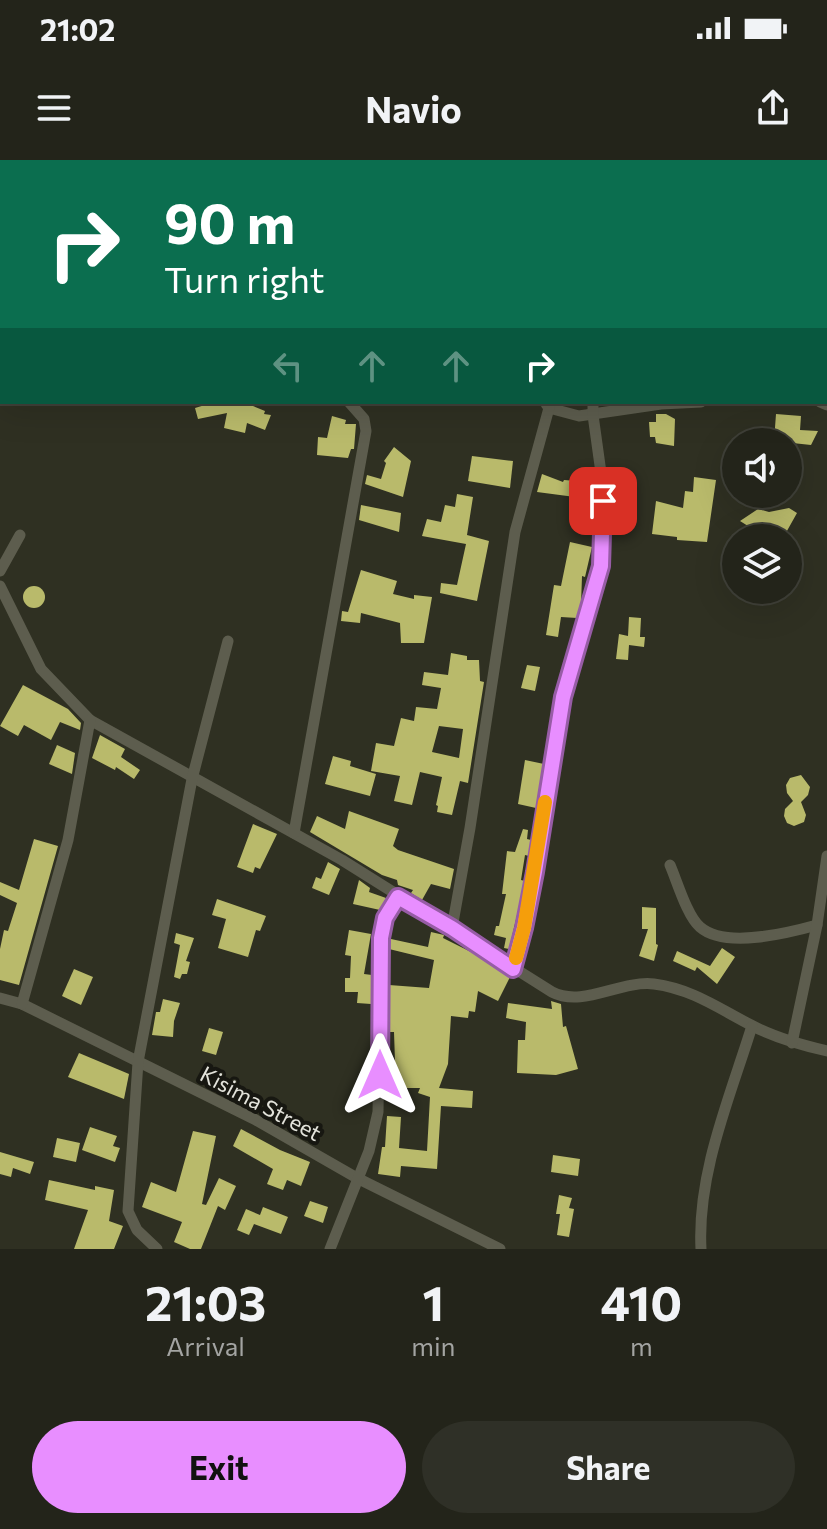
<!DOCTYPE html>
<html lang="en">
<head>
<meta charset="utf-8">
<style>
	:root { --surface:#23241a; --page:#2f3027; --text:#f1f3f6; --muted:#a3a4a2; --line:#404139; --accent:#e88eff }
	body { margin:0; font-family:Commissioner,sans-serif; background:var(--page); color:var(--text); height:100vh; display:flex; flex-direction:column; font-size:30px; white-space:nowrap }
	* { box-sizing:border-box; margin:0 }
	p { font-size:26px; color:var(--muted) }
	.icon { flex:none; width:44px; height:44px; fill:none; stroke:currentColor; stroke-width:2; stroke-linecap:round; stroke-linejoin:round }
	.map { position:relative; height:1089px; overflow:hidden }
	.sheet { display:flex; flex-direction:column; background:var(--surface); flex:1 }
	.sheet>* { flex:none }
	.top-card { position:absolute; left:0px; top:0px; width:828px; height:244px; box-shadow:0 8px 32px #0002,0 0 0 2px var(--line); background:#0b6e4f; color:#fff; overflow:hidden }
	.tools { position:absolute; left:722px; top:268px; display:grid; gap:16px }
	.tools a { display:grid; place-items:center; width:80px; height:80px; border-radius:50%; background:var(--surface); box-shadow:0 8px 32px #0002,0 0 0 2px var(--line); font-size:40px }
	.pin { position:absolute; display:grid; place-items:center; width:68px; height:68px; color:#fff; margin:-34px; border-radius:16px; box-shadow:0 4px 12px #0006 }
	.me { position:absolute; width:88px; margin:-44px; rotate:0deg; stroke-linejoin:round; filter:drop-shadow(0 0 6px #0008) }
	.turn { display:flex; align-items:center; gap:28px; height:168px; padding:0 32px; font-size:36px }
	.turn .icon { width:104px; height:104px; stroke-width:2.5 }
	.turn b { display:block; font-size:56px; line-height:68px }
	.lanes { display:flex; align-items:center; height:76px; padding:0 32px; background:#0003; justify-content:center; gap:40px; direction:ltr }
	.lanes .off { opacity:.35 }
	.eta { display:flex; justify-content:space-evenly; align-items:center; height:136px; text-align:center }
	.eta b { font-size:48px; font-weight:700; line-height:56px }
	.primary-button { display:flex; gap:16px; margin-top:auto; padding:16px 32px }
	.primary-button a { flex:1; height:92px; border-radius:48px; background:var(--accent); color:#111; font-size:32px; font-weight:700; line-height:92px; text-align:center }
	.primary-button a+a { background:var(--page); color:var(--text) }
	.status { display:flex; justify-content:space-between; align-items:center; height:56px; padding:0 40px; background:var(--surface); direction:ltr }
	.status svg { height:22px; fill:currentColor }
	header { display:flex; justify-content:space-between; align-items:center; height:104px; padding:0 32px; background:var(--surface); font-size:36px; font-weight:700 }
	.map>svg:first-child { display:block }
	.building { fill:#b9ba6b; fill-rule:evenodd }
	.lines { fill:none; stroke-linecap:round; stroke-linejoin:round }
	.street { stroke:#5d5d4e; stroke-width:11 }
	.primary { stroke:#80803d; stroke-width:18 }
	.highway { stroke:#979732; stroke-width:20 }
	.route-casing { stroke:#975ca6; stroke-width:20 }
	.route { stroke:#e88eff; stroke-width:14 }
	.slow { stroke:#f59e0b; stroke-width:14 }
	.labels { text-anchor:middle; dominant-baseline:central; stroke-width:8; stroke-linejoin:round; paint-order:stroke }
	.street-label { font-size:22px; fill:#e3e3db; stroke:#171711 }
</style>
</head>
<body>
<div class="status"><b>21:02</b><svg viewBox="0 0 49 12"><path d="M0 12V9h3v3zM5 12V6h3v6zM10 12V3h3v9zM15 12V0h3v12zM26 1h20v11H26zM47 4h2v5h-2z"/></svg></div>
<header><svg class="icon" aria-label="menu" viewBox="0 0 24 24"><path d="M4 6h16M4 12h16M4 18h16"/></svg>Navio<svg class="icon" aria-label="share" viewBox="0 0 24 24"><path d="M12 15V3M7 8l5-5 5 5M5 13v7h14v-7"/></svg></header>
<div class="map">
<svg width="827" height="1089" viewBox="0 0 827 1089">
	<rect width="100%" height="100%" fill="#2f3022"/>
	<g class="building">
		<polygon points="215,242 254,242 253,246 265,251 264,254 271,255 265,270 247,263 245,273 224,268 227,253 198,259 195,248"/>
		<polygon points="656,254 666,254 675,259 674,286 656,283 655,277 650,277 649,262 656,262"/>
		<polygon points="776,254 801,256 800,270 818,271 811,285 774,281"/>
		<polygon points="332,256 346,260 345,264 356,264 354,289 351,289 348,298 317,295 318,277 327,278"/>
		<polygon points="394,287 411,301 403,337 365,324 367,315 381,319 386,303 384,301"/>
		<polygon points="472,296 513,301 510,328 468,321"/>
		<polygon points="542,314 563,322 564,320 577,321 575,337 537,332"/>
		<polygon points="694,317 716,320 707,382 677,380 677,377 652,374 656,341 683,348 685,331 693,332"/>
		<polygon points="457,334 473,337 467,375 489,381 477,441 440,433 441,423 457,425 466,384 422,376 427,359 441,362 445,345 455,347"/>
		<polygon points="361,345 401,353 399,372 359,360"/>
		<polygon points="789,348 797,353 783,378 767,378 740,361 758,349 769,352"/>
		<polygon points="570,382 592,387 585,417 582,416 581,445 577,458 561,457 558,477 546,475 554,425 561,426"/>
		<polygon points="361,410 397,421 393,434 414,439 414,435 432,437 424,483 401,483 400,463 361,453 360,463 341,461 342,451 348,452"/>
		<circle cx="34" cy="437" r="11"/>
		<polygon points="629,457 641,458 640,477 645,477 644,487 629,485 628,500 616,499 619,474 628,476"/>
		<path d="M451 493 467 496V500H479L480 521 484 522 468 623 460 621 452 655 437 652 438 646 436 645 442 617 420 612 412 645 394 641 400 616 371 611 376 583 394 586 401 558 414 561 416 547 437 549 441 528 422 525 424 512 448 515ZM439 566 463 569 459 598 432 592Z"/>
		<polygon points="527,505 540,507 535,531 521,528"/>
		<polygon points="23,525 68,549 81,563 80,570 60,562 51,580 24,565 18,576 0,566"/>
		<polygon points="100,575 125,589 121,597 140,610 134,619 116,607 115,610 92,598"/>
		<polygon points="57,585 75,593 72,614 49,604"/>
		<polygon points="333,596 351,601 350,606 376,614 370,636 325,624"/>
		<polygon points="525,600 544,604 536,648 518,644"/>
		<polygon points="801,615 810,627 808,635 801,642 806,655 804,662 794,666 787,663 784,656 785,649 793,641 787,633 786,625 790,618"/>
		<polygon points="349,651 399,669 393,686 398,690 454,709 450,729 431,724 422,740 411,733 413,730 398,725 397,720 382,715 310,672 317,656 345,669"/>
		<polygon points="253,664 277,674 260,709 255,707 253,713 237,707"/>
		<polygon points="523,669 528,670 527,679 531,680 529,696 525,695 521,720 525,721 509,789 504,788 506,778 494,775 496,766 499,766 506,734 502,734 507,691 515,692"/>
		<polygon points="34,679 58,686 19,825 0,820 0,789 4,770 8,771 17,743 0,735 0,722 19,730"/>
		<polygon points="328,702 340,709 329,735 312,728 316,717 321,719"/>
		<polygon points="359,720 370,728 369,732 386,738 380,750 353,744"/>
		<polygon points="217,739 266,756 260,771 256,770 248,797 218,788 226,759 212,755"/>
		<polygon points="642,747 656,748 656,784 658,785 654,801 639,796 648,769 642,769"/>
		<polygon points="349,770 371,774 364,814 372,815 371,844 357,843 358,832 345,832 345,818 350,818 351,796 345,795"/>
		<polygon points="431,772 444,775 443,778 475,794 510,817 498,841 478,831 475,852 469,851 468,858 451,856 448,904 439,928 473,931 472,948 441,946 437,1009 401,1006 400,1017 378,1014 382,987 385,987 387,956 401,957 399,988 427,991 430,937 418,933 420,928 389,928 389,902 395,902 394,872 389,872 389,825 429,828 434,800 389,789 391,779 428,787"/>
		<polygon points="176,773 194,778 186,801 190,802 187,814 182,814 180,819 174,817 180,785 174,783"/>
		<polygon points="722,788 735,797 717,824 697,807 695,811 673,801 677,791 710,806"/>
		<polygon points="74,809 93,817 81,845 62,836"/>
		<polygon points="163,839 180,843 174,861 173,877 152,875 156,852 160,852"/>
		<polygon points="551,841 561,844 563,867 566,866 578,909 556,915 517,913 518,880 525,880 526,862 506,858 508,843 552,849"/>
		<polygon points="209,868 223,872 216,895 202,891"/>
		<polygon points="79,893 129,914 124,939 68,917"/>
		<polygon points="90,967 117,976 113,986 120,988 115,1002 82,990"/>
		<polygon points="241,969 280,990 310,1002 301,1026 287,1020 283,1030 267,1024 273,1009 233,986"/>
		<polygon points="193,971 216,976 202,1044 206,1045 219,1018 236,1026 225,1050 218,1046 201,1089 190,1089 174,1082 182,1062 142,1047 151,1022 176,1032"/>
		<polygon points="57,978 80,983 76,1002 53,997"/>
		<polygon points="0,992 34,1002 30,1014 13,1008 11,1017 0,1014"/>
		<polygon points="553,995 580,999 578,1016 551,1012"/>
		<polygon points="49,1020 95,1030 95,1026 114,1030 109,1061 123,1066 114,1089 74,1089 88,1050 45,1040"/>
		<polygon points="559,1035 572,1038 569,1048 574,1049 569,1077 557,1075 560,1054 556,1054"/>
		<polygon points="310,1041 328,1047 323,1063 304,1056"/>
		<polygon points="263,1047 288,1057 281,1074 254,1064 249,1075 237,1070 246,1049 260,1055"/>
	</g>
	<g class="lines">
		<g class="street">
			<polyline points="420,0 423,2"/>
			<polyline points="100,2 104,0"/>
			<polyline points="285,2 285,0"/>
			<polyline points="474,2 474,0"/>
			<polyline points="775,2 776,0"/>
			<polyline points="0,71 2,70"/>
			<polyline points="826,215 827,211"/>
			<polyline points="820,242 827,245"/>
			<polyline points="546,244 549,248 579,256 661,244 701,242"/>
			<polyline points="0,411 20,375"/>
			<path d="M0 426 41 509 90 560 342 700 552 832C583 848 620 820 654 824 692 829 718 848 751 865 775 878 801 885 827 891"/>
			<polyline points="294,673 366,271 364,259 349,242"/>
			<path d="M670 705C677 721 687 756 700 767 725 789 788 773 817 765"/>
			<polyline points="452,768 470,668 515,372 549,248"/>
			<polyline points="513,809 524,768 535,712 563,537 601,406 602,320 593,255 593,242"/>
			<polyline points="0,838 22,844 254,959 357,1018 500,1089"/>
			<polyline points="22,844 68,680 90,560"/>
			<polyline points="792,883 817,765 827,696"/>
			<polyline points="157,1089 137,1070 128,1051 138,902 192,619 228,481"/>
			<polyline points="330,1089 369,991 378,952 381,778 385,758 398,737"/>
			<path d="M701 1089C697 1013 730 937 752 866"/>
		</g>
		<g class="primary">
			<polyline points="24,0 26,2"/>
			<polyline points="39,0 40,2"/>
		</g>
		<g class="highway">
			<polyline points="12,0 13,2"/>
			<polyline points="57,2 60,0"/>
			<polyline points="0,38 2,36"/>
		</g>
	</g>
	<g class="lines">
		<defs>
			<polyline id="route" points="380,915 381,778 385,758 398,737 452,768 513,809 524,768 535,712 563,537 601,406 603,341"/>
		</defs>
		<use href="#route" class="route-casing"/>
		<use href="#route" class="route"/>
		<polyline class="slow" points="516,798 524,768 545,642"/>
	</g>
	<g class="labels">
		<g class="street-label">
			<text transform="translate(261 943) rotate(28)">Kisima Street</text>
		</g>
	</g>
</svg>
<div class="tools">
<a><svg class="icon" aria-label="sound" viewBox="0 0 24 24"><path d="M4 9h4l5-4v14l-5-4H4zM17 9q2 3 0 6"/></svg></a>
<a><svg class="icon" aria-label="layers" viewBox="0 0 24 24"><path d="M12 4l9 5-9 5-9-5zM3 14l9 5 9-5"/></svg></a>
</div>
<div class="pin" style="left:603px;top:341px;background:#d93025"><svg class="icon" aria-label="arrive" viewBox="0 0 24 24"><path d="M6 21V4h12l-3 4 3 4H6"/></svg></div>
<svg class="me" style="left:380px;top:915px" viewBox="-20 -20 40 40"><path d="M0-17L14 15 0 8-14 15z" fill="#e88eff" stroke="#fff" stroke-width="4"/></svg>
<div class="top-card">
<div class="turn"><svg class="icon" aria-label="right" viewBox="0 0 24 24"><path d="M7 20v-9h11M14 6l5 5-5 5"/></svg><div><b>90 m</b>Turn right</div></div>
<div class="lanes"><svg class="icon off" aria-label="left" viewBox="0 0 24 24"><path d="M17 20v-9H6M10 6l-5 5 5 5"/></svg><svg class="icon off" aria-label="ahead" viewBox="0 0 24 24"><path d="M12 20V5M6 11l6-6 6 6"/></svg><svg class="icon off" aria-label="ahead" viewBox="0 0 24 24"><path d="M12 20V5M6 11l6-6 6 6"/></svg><svg class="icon" aria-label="right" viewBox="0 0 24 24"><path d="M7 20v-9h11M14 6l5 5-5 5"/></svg></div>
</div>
</div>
<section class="sheet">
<div class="eta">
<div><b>21:03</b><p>Arrival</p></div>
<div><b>1</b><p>min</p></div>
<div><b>410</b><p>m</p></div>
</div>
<div class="primary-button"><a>Exit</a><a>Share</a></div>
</section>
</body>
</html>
